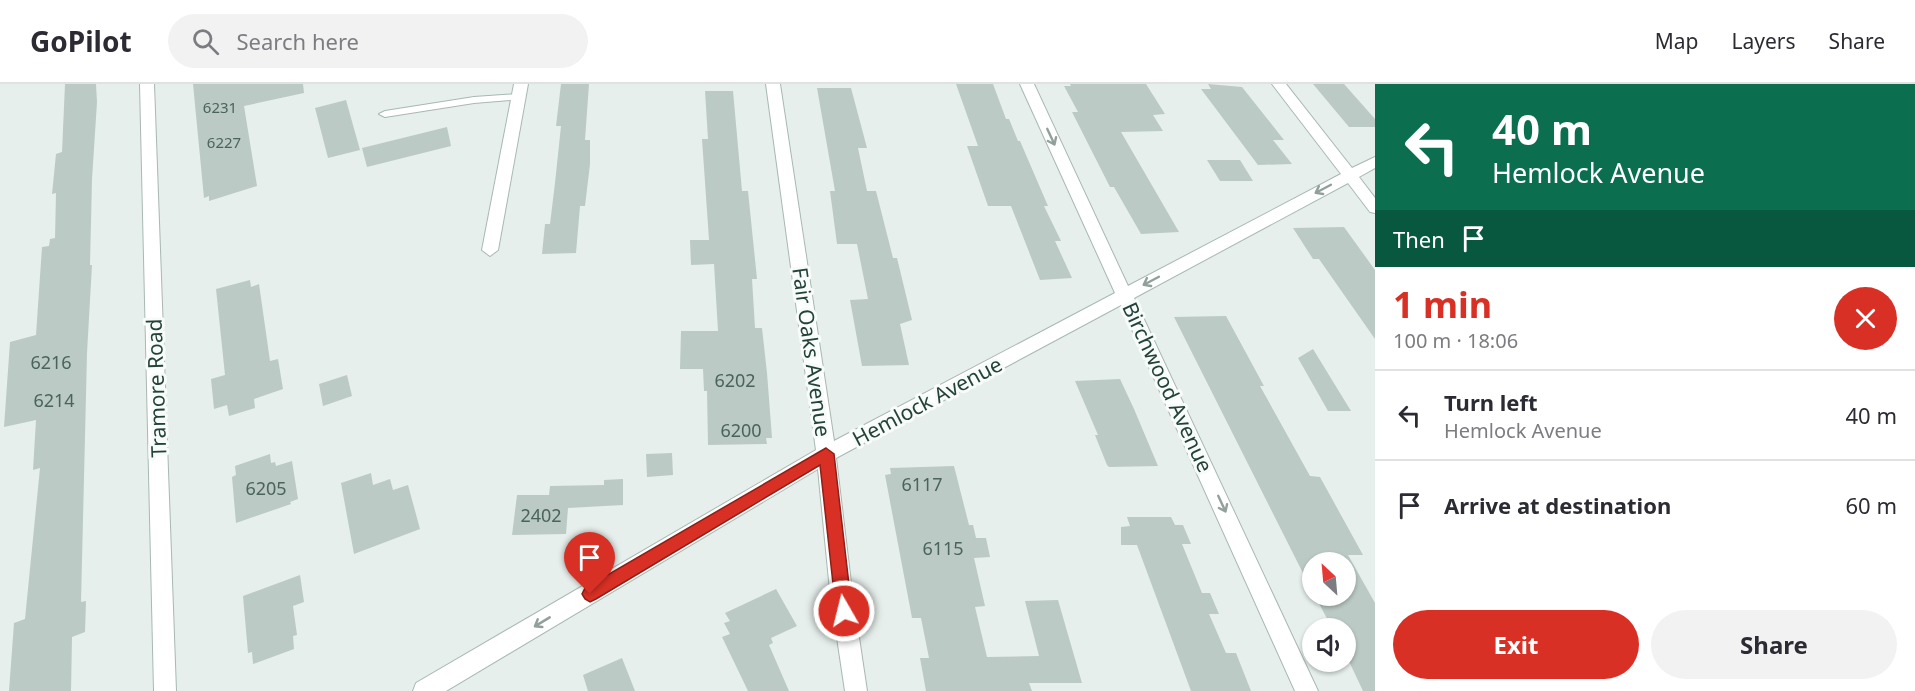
<!DOCTYPE html>
<html lang="en">
<head>
<meta charset="utf-8">
<style>
	:root { --surface:#fff; --page:#f2f2f3; --text:#2b2b33; --muted:#7c7c81; --line:#e1e1e2; --accent:#d93025 }
	body { margin:0; font-family:"Noto Sans",sans-serif; background:var(--page); color:var(--text); height:100vh; display:flex; flex-direction:column; font-size:22px; white-space:nowrap }
	* { box-sizing:border-box; margin:0 }
	p { font-size:20px; color:var(--muted) }
	.icon { flex:none; width:33px; height:33px; fill:none; stroke:currentColor; stroke-width:2; stroke-linecap:round; stroke-linejoin:round }
	.map { position:relative; flex:1; overflow:hidden }
	.sheet { display:flex; flex-direction:column; background:var(--surface); width:540px }
	.sheet>* { flex:none }
	.top-card { background:#0b6e4f; color:#fff; overflow:hidden }
	.needle { width:39px; rotate:334deg }
	.controls { position:absolute; left:1302px; top:468px; display:grid; gap:12px }
	.controls a { display:grid; place-items:center; width:54px; height:54px; border-radius:50%; background:var(--surface); box-shadow:0 2px 4px #0004; font-size:30px }
	.pin { position:absolute; display:grid; place-items:center; width:51px; height:51px; color:#fff; margin:-62px -26px; border-radius:50% 50% 50% 0; rotate:-45deg; box-shadow:0 0 6px #0007 }
	.pin .icon { rotate:45deg }
	.me { position:absolute; width:66px; margin:-33px; rotate:352deg; stroke-linejoin:round; filter:drop-shadow(0 0 4px #0008) }
	.turn { display:flex; align-items:center; gap:21px; height:126px; padding:0 18px; font-size:27px }
	.turn .icon { width:78px; height:78px; stroke-width:2.5 }
	.turn b { display:block; font-size:42px; line-height:51px }
	.then { display:flex; align-items:center; height:57px; padding:0 18px; background:#0003; gap:12px; font-size:22px }
	.round { display:grid; place-items:center; flex:none; width:63px; height:63px; border-radius:32px; background:var(--page) }
	.summary { display:flex; align-items:center; justify-content:space-between; height:102px; padding:0 18px }
	h1 { font-size:36px; font-weight:700; line-height:45px; color:var(--accent) }
	.primary-button { display:flex; gap:12px; margin-top:auto; padding:12px 18px }
	.primary-button a { flex:1; height:69px; border-radius:36px; background:var(--accent); color:#fff; font-size:24px; font-weight:700; line-height:69px; text-align:center }
	.primary-button a+a { background:var(--page); color:var(--text) }
	ul { padding:0; list-style:none }
	li { display:flex; align-items:center; gap:18px; height:90px; padding:0 18px; border-top:2px solid var(--line) }
	li div { flex:1 }
	li b { display:block; font-size:22px }
	li em { font-style:normal }
	header { display:flex; align-items:center; gap:36px; box-sizing:border-box; height:84px; padding:0 30px; background:var(--surface); border-bottom:2px solid var(--line) }
	header strong { font-size:28px }
	nav { display:flex; gap:33px; margin-inline-start:auto; font-size:21px }
	.search { width:420px; height:54px; background:var(--page); display:flex; align-items:center; gap:15px; box-sizing:border-box; padding:0 21px; border-radius:33px; color:var(--muted); font-size:22px }
	main { display:flex; flex:1; min-height:0 }
	.map>svg:first-child { display:block }
	.building { fill:#bbcac4 }
	.lines { fill:none; stroke-linecap:round; stroke-linejoin:round }
	.lane-casing { stroke:#a8b8b2; stroke-width:2 }
	.street-casing { stroke:#a8b8b2; stroke-width:2 }
	.lane { fill:#fff; fill-rule:evenodd }
	.street { fill:#fff; fill-rule:evenodd }
	.oneway { stroke:#92a09c }
	.route { fill:#d93025; stroke:#8d1f18; stroke-width:1.5 }
	.labels { text-anchor:middle; dominant-baseline:central; stroke-width:6; stroke-linejoin:round; paint-order:stroke }
	.far-number-label { font-size:15px; fill:#4a645c }
	.number-label { font-size:18px; fill:#4a645c }
	.street-label { font-size:21px; fill:#24423a; stroke:#f7fbf9 }
</style>
</head>
<body>
<header>
<strong>GoPilot</strong>
<div class="search"><svg class="icon" aria-label="search" viewBox="0 0 24 24"><circle cx="10" cy="10" r="6"/><path d="M15 15l6 6"/></svg>Search here</div>
<nav><a>Map</a><a>Layers</a><a>Share</a></nav>
</header>
<main>
<div class="map">
<svg width="1375" height="607" viewBox="0 0 1375 607">
	<rect width="100%" height="100%" fill="#e6efeb"/>
	<g class="building">
		<polygon points="65,0 96,0 97,18 92,95 90,181 92,181 87,269 81,518 86,517 85,548 72,553 71,607 9,607 14,539 25,535 40,384 33,386 36,336 4,343 10,258 36,251 42,163 49,162 50,155 55,154 56,109 52,110 56,70 62,68"/>
		<polygon points="193,0 303,0 304,9 244,22 257,102 209,117 209,112 204,114"/>
		<polygon points="561,0 589,0 585,56 590,56 590,80 585,122 580,122 576,169 542,170 545,140 550,140 555,99 561,42 556,42"/>
		<polygon points="956,0 993,0 1006,35 1009,35 1018,57 1020,57 1048,122 1044,122 1061,157 1055,157 1072,194 1040,196 1011,122 988,122 967,62 978,62"/>
		<polygon points="1070,0 1146,0 1165,30 1153,31 1163,47 1121,48 1179,148 1141,150 1114,103 1110,103 1072,28 1078,28 1064,2 1071,2"/>
		<polygon points="1208,0 1242,3 1284,56 1273,56 1292,80 1258,81 1201,5 1211,5"/>
		<polygon points="1313,0 1344,0 1375,35 1375,43 1349,43"/>
		<polygon points="817,4 851,4 867,64 858,64 867,107 876,107 893,174 897,174 912,236 900,240 909,281 862,282 850,216 868,215 857,160 837,160 830,107 835,107"/>
		<polygon points="705,7 733,7 742,107 748,107 757,195 752,195 755,244 762,244 767,289 772,354 766,354 767,360 708,361 707,307 704,307 703,285 680,285 681,247 718,247 714,180 691,181 690,156 709,156 702,55 708,55"/>
		<polygon points="346,16 360,66 328,74 315,24"/>
		<polygon points="447,43 451,62 367,83 362,64"/>
		<polygon points="1207,76 1240,76 1253,97 1220,97"/>
		<polygon points="1344,143 1375,186 1375,255 1319,175 1313,175 1293,144"/>
		<polygon points="250,196 251,203 259,200 270,277 278,275 283,305 254,315 255,324 229,332 227,321 214,325 211,295 225,291 216,205"/>
		<polygon points="1226,232 1264,302 1260,302 1310,392 1320,393 1363,471 1348,471 1375,519 1375,607 1363,607 1346,571 1346,544 1332,544 1315,512 1346,512 1346,478 1312,478 1312,507 1174,233"/>
		<polygon points="1313,265 1351,327 1328,327 1298,274"/>
		<polygon points="347,291 352,312 323,322 319,300"/>
		<polygon points="1120,295 1134,325 1158,382 1109,383 1107,381 1095,351 1098,351 1075,297"/>
		<polygon points="672,369 673,391 647,393 646,370"/>
		<polygon points="270,370 271,379 275,378 276,382 292,377 298,415 290,418 291,420 236,439 232,393 236,391 235,382"/>
		<polygon points="954,382 969,441 973,441 976,454 986,454 990,473 974,474 985,522 975,523 987,573 1039,572 1025,517 1058,516 1082,599 1029,599 1032,607 926,607 920,574 929,574 921,534 912,534 885,391 891,390 890,384"/>
		<polygon points="371,389 373,401 390,395 393,406 408,401 420,445 354,470 341,399"/>
		<polygon points="623,395 623,421 568,424 566,450 512,451 517,411 549,411 550,402 604,401 604,396"/>
		<polygon points="1127,433 1171,433 1175,441 1183,441 1191,460 1182,460 1202,509 1210,509 1219,530 1209,530 1226,569 1236,569 1251,607 1191,607 1137,461 1121,461 1121,443 1130,442"/>
		<polygon points="300,491 304,518 293,522 297,551 293,552 294,565 253,580 252,568 248,569 243,512"/>
		<polygon points="776,505 797,542 771,554 773,559 769,561 789,607 748,607 722,553 730,550 724,539 730,537 725,529"/>
		<polygon points="622,574 635,607 588,607 583,591"/>
	</g>
	<g class="lines">
		<defs>
			<polygon id="lane" points="519,10 525,13 523,15 474,19 385,33 379,30 385,27 474,13"/>
			<g id="street">
				<polygon points="140,0 154,0 176,607 154,607"/>
				<polygon points="514,0 528,0 498,166 490,172 482,166"/>
				<polygon points="766,0 780,0 834,357 1115,209 1020,0 1034,0 1128,202 1341,90 1272,0 1286,0 1352,84 1375,73 1375,84 1359,93 1375,114 1375,129 1370,128 1348,99 1134,214 1318,607 1295,607 1121,221 836,374 852,507 867,607 845,607 830,507 818,385 446,607 413,607 416,599 816,366"/>
			</g>
		</defs>
		<use href="#lane" class="lane-casing"/>
		<use href="#street" class="street-casing"/>
		<use href="#lane" class="lane"/>
		<use href="#street" class="street"/>
	</g>
	<defs><path id="oneway-shaft" d="M-6 0H5M1.5-3L5.5 0L1.5 3" fill="none" stroke-width="1.6" stroke-linecap="round" stroke-linejoin="round" transform="scale(1.5)"/></defs>
	<g class="oneway">
		<use href="#oneway-shaft" transform="translate(1051 53) rotate(65)"/>
		<use href="#oneway-shaft" transform="translate(1323 105) rotate(152)"/>
		<use href="#oneway-shaft" transform="translate(1151 197) rotate(152)"/>
		<use href="#oneway-shaft" transform="translate(1222 420) rotate(65)"/>
		<use href="#oneway-shaft" transform="translate(542 538) rotate(149)"/>
	</g>
	<polygon class="route" points="826,364 834,370 852,527 850,533 844,535 838,533 836,527 820,381 596,515 590,518 585,515 582,510 585,504"/>
	<g class="labels">
		<g class="far-number-label">
			<text x="220" y="23">6231</text>
			<text x="224" y="58">6227</text>
		</g>
		<g class="number-label">
			<text x="51" y="278">6216</text>
			<text x="735" y="296">6202</text>
			<text x="54" y="316">6214</text>
			<text x="741" y="346">6200</text>
			<text x="922" y="400">6117</text>
			<text x="266" y="404">6205</text>
			<text x="541" y="431">2402</text>
			<text x="943" y="464">6115</text>
		</g>
		<g class="street-label">
			<text transform="translate(812 268) rotate(82)">Fair Oaks Avenue</text>
			<text transform="translate(1168 303) rotate(65)">Birchwood Avenue</text>
			<text transform="translate(156 304) rotate(-92)">Tramore Road</text>
			<text transform="translate(927 317) rotate(-28)">Hemlock Avenue</text>
		</g>
	</g>
</svg>
<div class="controls">
<a><svg class="needle" viewBox="-14 -14 28 28"><path d="M0-13l5 13h-10z" fill="#e53935"/><path d="M0 13l5-13h-10z" fill="#7c7c81"/></svg></a>
<a><svg class="icon" aria-label="sound" viewBox="0 0 24 24"><path d="M4 9h4l5-4v14l-5-4H4zM17 9q2 3 0 6"/></svg></a>
</div>
<div class="pin" style="left:590px;top:510px;background:#d93025"><svg class="icon" aria-label="arrive" viewBox="0 0 24 24"><path d="M6 21V4h12l-3 4 3 4H6"/></svg></div>
<svg class="me" style="left:844px;top:527px" viewBox="-20 -20 40 40"><circle r="17" fill="#d93025" stroke="#fff" stroke-width="3"/><path d="M0-11L8 9 0 5-8 9z" fill="#fff"/></svg>
</div>
<section class="sheet">
<div class="top-card">
<div class="turn"><svg class="icon" aria-label="left" viewBox="0 0 24 24"><path d="M17 20v-9H6M10 6l-5 5 5 5"/></svg><div><b>40 m</b>Hemlock Avenue</div></div>
<div class="then">Then<svg class="icon" aria-label="arrive" viewBox="0 0 24 24"><path d="M6 21V4h12l-3 4 3 4H6"/></svg></div>
</div>
<div class="summary"><div><h1>1 min</h1><p>100 m · 18:06</p></div><a class="round" style="background:#d93025;color:#fff"><svg class="icon" aria-label="close" viewBox="0 0 24 24"><path d="M6 6l12 12M18 6L6 18"/></svg></a></div>
<ul>
<li><svg class="icon" aria-label="left" viewBox="0 0 24 24"><path d="M17 20v-9H6M10 6l-5 5 5 5"/></svg><div><b>Turn left</b><p>Hemlock Avenue</p></div><em>40 m</em></li>
<li><svg class="icon" aria-label="arrive" viewBox="0 0 24 24"><path d="M6 21V4h12l-3 4 3 4H6"/></svg><div><b>Arrive at destination</b></div><em>60 m</em></li>
</ul>
<div class="primary-button"><a>Exit</a><a>Share</a></div>
</section>
</main>
</body>
</html>
